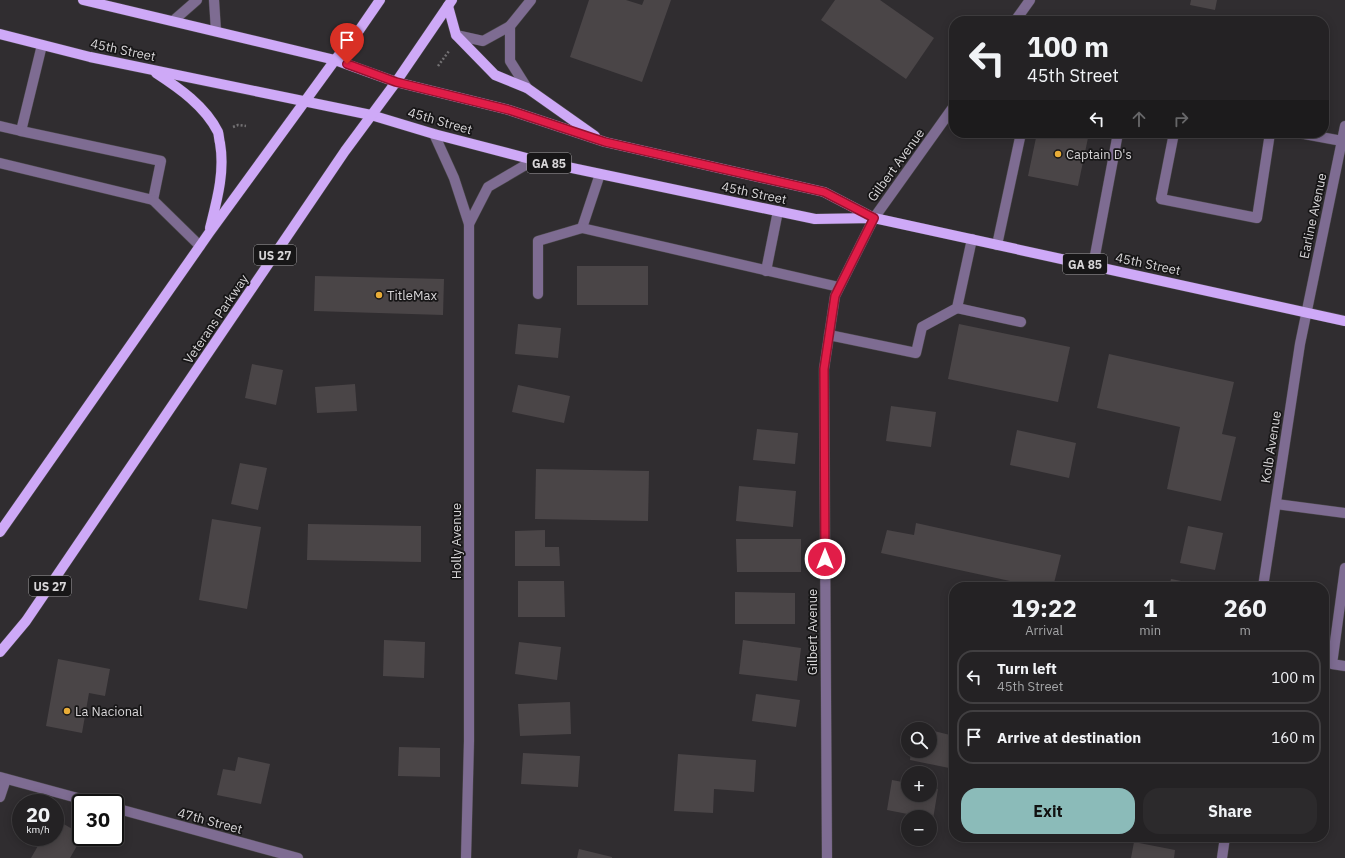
<!DOCTYPE html>
<html lang="en">
<head>
<meta charset="utf-8">
<style>
	:root { --surface:#242224; --page:#2c2a2c; --text:#f1f3f6; --muted:#a3a4a6; --line:#413f41; --accent:#8bbbb9 }
	body { margin:0; font-family:"IBM Plex Sans",sans-serif; background:var(--page); color:var(--text); height:100vh; display:flex; flex-direction:column; font-size:15px; white-space:nowrap }
	* { box-sizing:border-box; margin:0 }
	p { font-size:13px; color:var(--muted) }
	.icon { flex:none; width:22px; height:22px; fill:none; stroke:currentColor; stroke-width:2; stroke-linecap:round; stroke-linejoin:round }
	.map { position:relative; flex:1; overflow:hidden }
	.sheet { position:absolute; left:949px; top:582px; width:380px; height:260px; display:flex; flex-direction:column; background:var(--surface); border-radius:16px; box-shadow:0 2px 10px #0003,0 0 0 1px var(--line) }
	.sheet>* { flex:none }
	.banner { position:absolute; left:949px; top:16px; width:380px; height:122px; border-radius:16px; box-shadow:0 2px 10px #0003,0 0 0 1px var(--line); background:#242224; color:var(--text); overflow:hidden }
	.tools { position:absolute; left:901px; top:722px; display:grid; gap:8px }
	.tools a { display:grid; place-items:center; width:36px; height:36px; border-radius:50%; background:var(--surface); box-shadow:0 2px 10px #0003,0 0 0 1px var(--line); font-size:20px }
	.speed { position:absolute; left:12px; top:794px; display:flex; gap:8px; font-size:20px; font-weight:700; text-align:center }
	.speed>* { display:grid; place-content:center; width:52px; height:52px; border-radius:50%; background:var(--surface); box-shadow:0 2px 10px #0003,0 0 0 1px var(--line); line-height:1 }
	.speed small { font-size:10px; font-weight:400 }
	.speed .limit { border:2px solid #111; border-radius:6px; background:#fff; color:#111 }
	.pin { position:absolute; display:grid; place-items:center; width:34px; height:34px; color:#fff; margin:-41px -17px; border-radius:50% 50% 50% 0; rotate:-45deg; box-shadow:0 0 4px #0007 }
	.pin .icon { rotate:45deg }
	.me { position:absolute; width:44px; margin:-22px; rotate:0deg; stroke-linejoin:round; filter:drop-shadow(0 0 3px #0008) }
	.turn { display:flex; align-items:center; gap:14px; height:84px; padding:0 12px; font-size:18px }
	.turn .icon { width:52px; height:52px; stroke-width:2.5 }
	.turn b { display:block; font-size:28px; line-height:34px }
	.lanes { display:flex; align-items:center; height:38px; padding:0 12px; background:#0003; justify-content:center; gap:20px; direction:ltr }
	.lanes .off { opacity:.35 }
	.eta { display:flex; justify-content:space-evenly; align-items:center; height:68px; text-align:center }
	.eta b { font-size:24px; font-weight:700; line-height:28px }
	.button { display:flex; gap:8px; margin-top:auto; padding:8px 12px }
	.button a { flex:1; height:46px; border-radius:16px; background:var(--accent); color:#111; font-size:16px; font-weight:700; line-height:46px; text-align:center }
	.button a+a { background:var(--page); color:var(--text) }
	ul { padding:0; list-style:none }
	li { display:flex; align-items:center; gap:12px; height:54px; margin:0 8px 6px; padding:0 4px; border:2px solid var(--line); border-radius:16px }
	li div { flex:1 }
	li b { display:block; font-size:15px }
	li em { font-style:normal }
	.map>svg:first-child { display:block }
	.building { fill:#4a4547 }
	.lines { fill:none; stroke-linecap:round; stroke-linejoin:round }
	.minor-casing { stroke:#4b484b; stroke-width:11 }
	.major-casing { stroke:#4b484b; stroke-width:11 }
	.path { stroke:#737173; stroke-width:2.5; stroke-dasharray:2 2; stroke-linecap:butt }
	.minor { stroke:#7e6c92; stroke-width:10 }
	.major { stroke:#cea9f7; stroke-width:10 }
	.route-casing { stroke:#92132f; stroke-width:10 }
	.route { stroke:#e11d48; stroke-width:7 }
	.poi-dot { fill:#e8ac37; stroke:#171617; stroke-width:1.5 }
	.labels { text-anchor:middle; dominant-baseline:central; stroke-width:3.5; stroke-linejoin:round; paint-order:stroke }
	.shield { fill:#171617; stroke:#9d9c9d; stroke-width:1 }
	.shield-label { font-size:12px; font-weight:bold; fill:#d7d5d7 }
	.street-label { font-size:13px; fill:#d7d5d7; stroke:#171617 }
	.poi-label { font-size:13px; fill:#d7d5d7; stroke:#171617; text-anchor:start }
</style>
</head>
<body>
<div class="map">
<svg width="1345" height="858" viewBox="0 0 1345 858">
	<rect width="100%" height="100%" fill="#302d30"/>
	<g class="building">
		<polygon points="589,0 626,0 642,5 644,0 671,0 642,82 570,57"/>
		<polygon points="835,0 880,0 934,38 906,79 821,20"/>
		<polygon points="1191,0 1217,0 1215,10 1190,5"/>
		<polygon points="1037,133 1089,133 1078,186 1028,176"/>
		<rect x="577" y="266" width="71" height="39"/>
		<polygon points="315,276 444,279 443,315 314,311"/>
		<polygon points="518,324 561,328 558,358 515,354"/>
		<polygon points="959,324 1070,347 1058,402 948,379"/>
		<polygon points="1109,354 1234,382 1222,434 1236,437 1221,501 1167,489 1180,427 1097,408"/>
		<polygon points="252,364 283,370 276,405 245,398"/>
		<polygon points="355,384 357,411 317,413 315,387"/>
		<polygon points="518,385 570,396 564,423 512,412"/>
		<polygon points="891,406 936,412 931,447 886,441"/>
		<polygon points="757,429 798,433 795,464 753,460"/>
		<polygon points="1017,430 1076,443 1069,478 1010,465"/>
		<polygon points="240,463 267,468 258,510 231,504"/>
		<polygon points="536,469 649,471 648,521 535,519"/>
		<polygon points="739,486 796,491 793,527 736,521"/>
		<polygon points="212,519 261,527 247,609 199,600"/>
		<polygon points="916,523 1061,555 1053,587 1018,587 1019,583 881,553 887,530 914,535"/>
		<polygon points="308,524 421,526 421,562 307,560"/>
		<polygon points="1188,526 1223,533 1215,570 1180,563"/>
		<polygon points="545,530 545,547 559,547 560,566 515,566 515,531"/>
		<polygon points="736,539 801,539 801,572 737,572"/>
		<polygon points="1171,579 1207,586 1207,587 1169,587"/>
		<polygon points="518,581 564,581 565,617 518,617"/>
		<polygon points="735,592 795,593 795,624 735,624"/>
		<polygon points="384,640 425,642 424,678 383,676"/>
		<polygon points="743,640 801,648 797,681 739,674"/>
		<polygon points="519,642 561,647 557,680 515,674"/>
		<polygon points="58,659 110,669 105,696 89,693 82,733 46,726"/>
		<polygon points="756,694 800,700 796,727 752,721"/>
		<polygon points="570,702 571,734 520,736 518,704"/>
		<polygon points="930,730 954,736 954,769 910,760 911,751 930,751"/>
		<polygon points="399,747 440,748 440,777 398,776"/>
		<polygon points="523,753 580,756 578,787 521,784"/>
		<polygon points="678,754 756,760 754,792 714,789 713,813 674,811"/>
		<polygon points="238,757 270,764 261,804 217,795 223,769 235,771"/>
		<polygon points="892,780 908,783 908,795 930,795 930,787 938,789 933,819 930,818 930,817 923,817 887,810"/>
		<polygon points="55,819 81,834 81,837 82,837 70,858 31,858 43,837 55,837"/>
		<polygon points="1134,842 1175,850 1174,858 1131,858"/>
		<polygon points="579,849 612,857 612,858 577,858"/>
	</g>
	<g class="lines">
		<defs>
			<g id="minor">
				<polyline points="214,0 216,31"/>
				<polyline points="173,21 197,0"/>
				<polyline points="1015,21 1030,0"/>
				<polyline points="510,26 510,61 527,88"/>
				<polyline points="456,35 483,41 510,26 531,0"/>
				<polyline points="0,126 21,131 42,45"/>
				<polyline points="1174,133 1161,199 1257,218 1270,133"/>
				<polyline points="1299,133 1342,141"/>
				<polyline points="434,134 454,178 469,224 469,741 466,858"/>
				<polyline points="0,163 153,200 161,161 21,131"/>
				<polyline points="600,174 582,228 839,287"/>
				<polyline points="153,200 200,246"/>
				<polyline points="469,224 488,187 534,160"/>
				<polyline points="997,245 1021,133"/>
				<polyline points="1093,266 1118,133"/>
				<polyline points="766,271 778,211"/>
				<polyline points="538,294 538,241 582,228"/>
				<polyline points="957,308 1021,322"/>
				<polyline points="829,335 916,353 922,327 957,308 972,239"/>
				<polyline points="1276,504 1345,513"/>
				<polyline points="1345,568 1332,664 1345,666"/>
				<polyline points="1263,587 1300,344 1345,126"/>
				<polyline points="0,777 96,803"/>
				<polyline points="0,797 6,779"/>
				<polyline points="115,808 298,858"/>
				<polyline points="827,858 824,369 835,296 874,218 954,106"/>
				<polyline points="1222,858 1225,837"/>
			</g>
			<g id="major">
				<polyline points="83,0 335,60 396,82 509,110 605,142 824,192 872,217"/>
				<polyline points="448,6 456,35 495,75 527,88 595,136"/>
				<polyline points="0,34 90,57 371,115 434,134 534,160 815,219 874,218 1345,321"/>
				<path d="M156 73C179 88 205 106 218 132 219 135 219 140 220 143 225 172 217 200 210 228"/>
				<polyline points="0,532 209,233 335,60 360,29 380,0"/>
				<polyline points="0,652 26,621 345,151 396,82 452,0"/>
			</g>
		</defs>
		<use href="#minor" class="minor-casing"/>
		<use href="#major" class="major-casing"/>
		<g class="path">
			<polyline points="438,66 449,51"/>
			<polyline points="233,127 238,125 246,126"/>
		</g>
		<use href="#minor" class="minor"/>
		<use href="#major" class="major"/>
	</g>
	<g class="lines">
		<defs>
			<polyline id="route" points="347,64 396,82 509,110 605,142 824,192 874,218 835,296 824,369 825,559"/>
		</defs>
		<use href="#route" class="route-casing"/>
		<use href="#route" class="route"/>
	</g>
	<g class="poi-dot">
		<circle cx="1058" cy="154" r="4"/>
		<circle cx="379" cy="295" r="4"/>
		<circle cx="67" cy="711" r="4"/>
	</g>
	<g class="labels">
		<g class="shield">
			<rect x="527" y="153" width="44" height="20" rx="3"/>
			<rect x="254" y="245" width="42" height="20" rx="3"/>
			<rect x="1063" y="254" width="44" height="20" rx="3"/>
			<rect x="29" y="576" width="42" height="20" rx="3"/>
		</g>
		<g class="shield-label">
			<text x="549" y="163">GA 85</text>
			<text x="275" y="255">US 27</text>
			<text x="1085" y="264">GA 85</text>
			<text x="50" y="586">US 27</text>
		</g>
		<g class="street-label">
			<text transform="translate(123 50) rotate(12)">45th Street</text>
			<text transform="translate(440 121) rotate(16)">45th Street</text>
			<text transform="translate(896 165) rotate(-54)">Gilbert Avenue</text>
			<text transform="translate(754 193) rotate(12)">45th Street</text>
			<text transform="translate(1313 216) rotate(-78)">Earline Avenue</text>
			<text transform="translate(1148 264) rotate(12)">45th Street</text>
			<text transform="translate(216 319) rotate(-56)">Veterans Parkway</text>
			<text transform="translate(1271 447) rotate(-81)">Kolb Avenue</text>
			<text transform="translate(456 541) rotate(-90)">Holly Avenue</text>
			<text transform="translate(812 632) rotate(-90)">Gilbert Avenue</text>
			<text transform="translate(210 821) rotate(15)">47th Street</text>
		</g>
		<g class="poi-label">
			<text x="1066" y="154">Captain D's</text>
			<text x="387" y="295">TitleMax</text>
			<text x="75" y="711">La Nacional</text>
		</g>
	</g>
</svg>
<div class="tools">
<a><svg class="icon" aria-label="search" viewBox="0 0 24 24"><circle cx="10" cy="10" r="6"/><path d="M15 15l6 6"/></svg></a>
<a>+</a>
<a>−</a>
</div>
<div class="speed"><div>20<small>km/h</small></div><div class="limit">30</div></div>
<div class="pin" style="left:347px;top:64px;background:#d93025"><svg class="icon" aria-label="arrive" viewBox="0 0 24 24"><path d="M6 21V4h12l-3 4 3 4H6"/></svg></div>
<svg class="me" style="left:825px;top:559px" viewBox="-20 -20 40 40"><circle r="17" fill="#e11d48" stroke="#fff" stroke-width="3"/><path d="M0-11L8 9 0 5-8 9z" fill="#fff"/></svg>
<div class="banner">
<div class="turn"><svg class="icon" aria-label="left" viewBox="0 0 24 24"><path d="M17 20v-9H6M10 6l-5 5 5 5"/></svg><div><b>100 m</b>45th Street</div></div>
<div class="lanes"><svg class="icon" aria-label="left" viewBox="0 0 24 24"><path d="M17 20v-9H6M10 6l-5 5 5 5"/></svg><svg class="icon off" aria-label="ahead" viewBox="0 0 24 24"><path d="M12 20V5M6 11l6-6 6 6"/></svg><svg class="icon off" aria-label="right" viewBox="0 0 24 24"><path d="M7 20v-9h11M14 6l5 5-5 5"/></svg></div>
</div>
<section class="sheet">
<div class="eta">
<div><b>19:22</b><p>Arrival</p></div>
<div><b>1</b><p>min</p></div>
<div><b>260</b><p>m</p></div>
</div>
<ul>
<li><svg class="icon" aria-label="left" viewBox="0 0 24 24"><path d="M17 20v-9H6M10 6l-5 5 5 5"/></svg><div><b>Turn left</b><p>45th Street</p></div><em>100 m</em></li>
<li><svg class="icon" aria-label="arrive" viewBox="0 0 24 24"><path d="M6 21V4h12l-3 4 3 4H6"/></svg><div><b>Arrive at destination</b></div><em>160 m</em></li>
</ul>
<div class="button"><a>Exit</a><a>Share</a></div>
</section>
</div>
</body>
</html>
